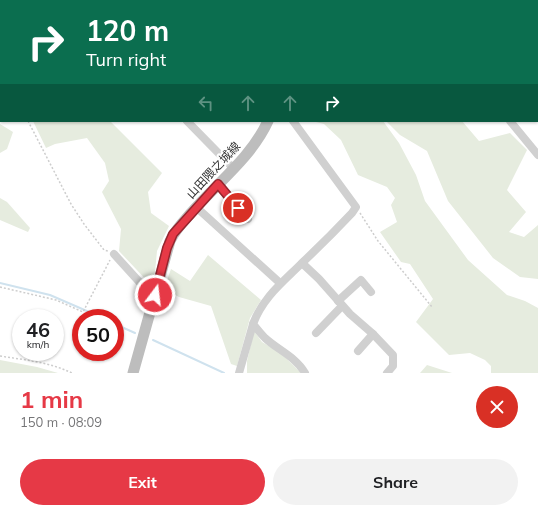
<!DOCTYPE html>
<html lang="en">
<head>
<meta charset="utf-8">
<style>
	:root { --surface:#fff; --page:#f2f2f2; --text:#202124; --muted:#757577; --accent:#e63946 }
	body { margin:0; font-family:Mulish,"Noto Sans JP",sans-serif; background:var(--page); color:var(--text); height:100vh; display:flex; flex-direction:column; font-size:15px; white-space:nowrap }
	* { box-sizing:border-box; margin:0 }
	p { font-size:13px; color:var(--muted) }
	.icon { flex:none; width:22px; height:22px; fill:none; stroke:currentColor; stroke-width:2; stroke-linecap:round; stroke-linejoin:round }
	.map { position:relative; height:373px; overflow:hidden }
	.sheet { display:flex; flex-direction:column; background:var(--surface); flex:1 }
	.sheet>* { flex:none }
	.hud { position:absolute; left:0px; top:0px; width:538px; height:122px; box-shadow:0 1px 3px #0004; background:#0b6e4f; color:#fff; overflow:hidden }
	.speed { position:absolute; left:12px; top:309px; display:flex; gap:8px; font-size:20px; font-weight:700; text-align:center }
	.speed>* { display:grid; place-content:center; width:52px; height:52px; border-radius:50%; background:var(--surface); box-shadow:0 1px 3px #0004; line-height:1 }
	.speed small { font-size:10px; font-weight:400 }
	.speed .limit { border:6px solid #d22; background:#fff; color:#111 }
	.pin { position:absolute; display:grid; place-items:center; width:34px; height:34px; color:#fff; margin:-17px; border:2px solid #fff; border-radius:50%; box-shadow:0 1px 4px #0007 }
	.me { position:absolute; width:44px; margin:-22px; rotate:15deg; stroke-linejoin:round; filter:drop-shadow(0 0 3px #0008) }
	.turn { display:flex; align-items:center; gap:14px; height:84px; padding:0 20px; font-size:18px }
	.turn .icon { width:52px; height:52px; stroke-width:2.5 }
	.turn b { display:block; font-size:28px; line-height:34px }
	.lanes { display:flex; align-items:center; height:38px; padding:0 20px; background:#0003; justify-content:center; gap:20px; direction:ltr }
	.lanes .off { opacity:.35 }
	.round { display:grid; place-items:center; flex:none; width:42px; height:42px; border-radius:21px; background:var(--page) }
	.headline { display:flex; align-items:center; justify-content:space-between; height:68px; padding:0 20px }
	h1 { font-size:24px; font-weight:700; line-height:30px; color:var(--accent) }
	.primary-button { display:flex; gap:8px; margin-top:auto; padding:8px 20px }
	.primary-button a { flex:1; height:46px; border-radius:24px; background:var(--accent); color:#fff; font-size:16px; font-weight:700; line-height:46px; text-align:center }
	.primary-button a+a { background:var(--page); color:var(--text) }
	.map>svg:first-child { display:block }
	.green { fill:#e6ecdf }
	.lines { fill:none; stroke-linecap:round; stroke-linejoin:round }
	.stream { stroke:#cfe2ee; stroke-width:2 }
	.path { stroke:#cdcdcd; stroke-width:1.5; stroke-dasharray:2 2; stroke-linecap:butt }
	.minor { stroke:#d0d0d0; stroke-width:8 }
	.secondary { stroke:#bdbdbd; stroke-width:11 }
	.route-casing { stroke:#96252e; stroke-width:10 }
	.route { stroke:#e63946; stroke-width:7 }
	.labels { text-anchor:middle; dominant-baseline:central; stroke-width:4; stroke-linejoin:round; paint-order:stroke }
	.street-label { font-size:12px; fill:#333; stroke:#fff }
</style>
</head>
<body>
<div class="map">
<svg width="538" height="373" viewBox="0 0 538 373">
	<rect width="100%" height="100%" fill="#fff"/>
	<g class="green">
		<polygon points="0,0 59,1 1,1 1,59"/>
		<polygon points="33,121 110,121 162,173 148,192 151,213 169,226 157,251 155,272 152,286 119,251 121,229 102,192 109,181 105,163 87,138 55,144 46,148"/>
		<polygon points="312,121 383,121 399,143 416,175 425,201 468,260 507,295 525,301 538,308 538,373 491,373 491,366 485,360 470,353 449,355 416,322 433,299 410,264 401,262 380,232 397,222 391,205 395,198 387,187 358,175 341,140 324,124"/>
		<polygon points="386,121 462,121 479,141 510,133 527,150 507,190 526,212 509,232 524,237 538,225 538,279 520,277 493,258 448,201 427,151 400,135"/>
		<polygon points="0,124 13,132 7,149 0,153"/>
		<polygon points="0,198 7,202 30,228 28,232 0,220"/>
		<polygon points="208,255 261,300 250,318 237,366 231,364 211,306 179,297 164,289 171,269 190,281"/>
		<polygon points="254,331 262,342 281,353 301,373 247,373 247,361"/>
		<polygon points="0,360 37,367 58,373 0,373"/>
		<polygon points="427,365 452,373 420,373"/>
	</g>
	<g class="lines">
		<g class="stream">
			<polyline points="0,283 50,295 103,318"/>
			<polyline points="115,324 135,333"/>
			<polyline points="153,340 224,373"/>
		</g>
		<g class="path">
			<polyline points="0,65 1,67"/>
			<polyline points="28,121 71,204 84,224 104,250 108,251"/>
			<polyline points="360,213 378,241 432,307"/>
			<polyline points="0,287 56,300 83,312 110,260"/>
			<path d="M0 356C25 360 49 362 72 373"/>
		</g>
		<g class="minor">
			<polyline points="64,0 65,1"/>
			<polyline points="245,0 246,1"/>
			<polyline points="406,0 407,1"/>
			<polyline points="422,0 423,1"/>
			<polyline points="280,1 282,0"/>
			<polyline points="357,1 358,0"/>
			<polyline points="187,121 234,169"/>
			<path d="M293 121 356 207 352 213C336 230 320 246 303 262 283 282 263 297 253 324 257 329 261 334 265 338 278 350 296 357 305 373"/>
			<polyline points="510,121 538,155"/>
			<polyline points="218,184 248,219"/>
			<polyline points="196,207 280,283"/>
			<polyline points="114,254 143,286 155,295"/>
			<polyline points="302,263 319,279 350,314 373,334 393,355 393,366 387,373"/>
			<polyline points="338,301 361,280 371,292"/>
			<polyline points="316,333 342,306"/>
			<polyline points="358,351 373,334"/>
			<polyline points="239,373 253,324"/>
		</g>
		<g class="secondary">
			<polyline points="318,1 319,0"/>
			<path d="M133 373 170 241C175 230 183 222 191 213 217 183 251 158 268 121"/>
		</g>
	</g>
	<g class="lines">
		<defs>
			<polyline id="route" points="155,295 167,248 173,234 218,184 238,208"/>
		</defs>
		<use href="#route" class="route-casing"/>
		<use href="#route" class="route"/>
	</g>
	<g class="labels">
		<g class="street-label">
			<text transform="translate(213 170) rotate(-47)">山田隈之城線</text>
		</g>
	</g>
</svg>
<div class="speed"><div>46<small>km/h</small></div><div class="limit">50</div></div>
<div class="pin" style="left:238px;top:208px;background:#d93025"><svg class="icon" aria-label="arrive" viewBox="0 0 24 24"><path d="M6 21V4h12l-3 4 3 4H6"/></svg></div>
<svg class="me" style="left:155px;top:295px" viewBox="-20 -20 40 40"><circle r="17" fill="#e63946" stroke="#fff" stroke-width="3"/><path d="M0-11L8 9 0 5-8 9z" fill="#fff"/></svg>
<div class="hud">
<div class="turn"><svg class="icon" aria-label="right" viewBox="0 0 24 24"><path d="M7 20v-9h11M14 6l5 5-5 5"/></svg><div><b>120 m</b>Turn right</div></div>
<div class="lanes"><svg class="icon off" aria-label="left" viewBox="0 0 24 24"><path d="M17 20v-9H6M10 6l-5 5 5 5"/></svg><svg class="icon off" aria-label="ahead" viewBox="0 0 24 24"><path d="M12 20V5M6 11l6-6 6 6"/></svg><svg class="icon off" aria-label="ahead" viewBox="0 0 24 24"><path d="M12 20V5M6 11l6-6 6 6"/></svg><svg class="icon" aria-label="right" viewBox="0 0 24 24"><path d="M7 20v-9h11M14 6l5 5-5 5"/></svg></div>
</div>
</div>
<section class="sheet">
<div class="headline"><div><h1>1 min</h1><p>150 m · 08:09</p></div><a class="round" style="background:#d93025;color:#fff"><svg class="icon" aria-label="close" viewBox="0 0 24 24"><path d="M6 6l12 12M18 6L6 18"/></svg></a></div>
<div class="primary-button"><a>Exit</a><a>Share</a></div>
</section>
</body>
</html>
